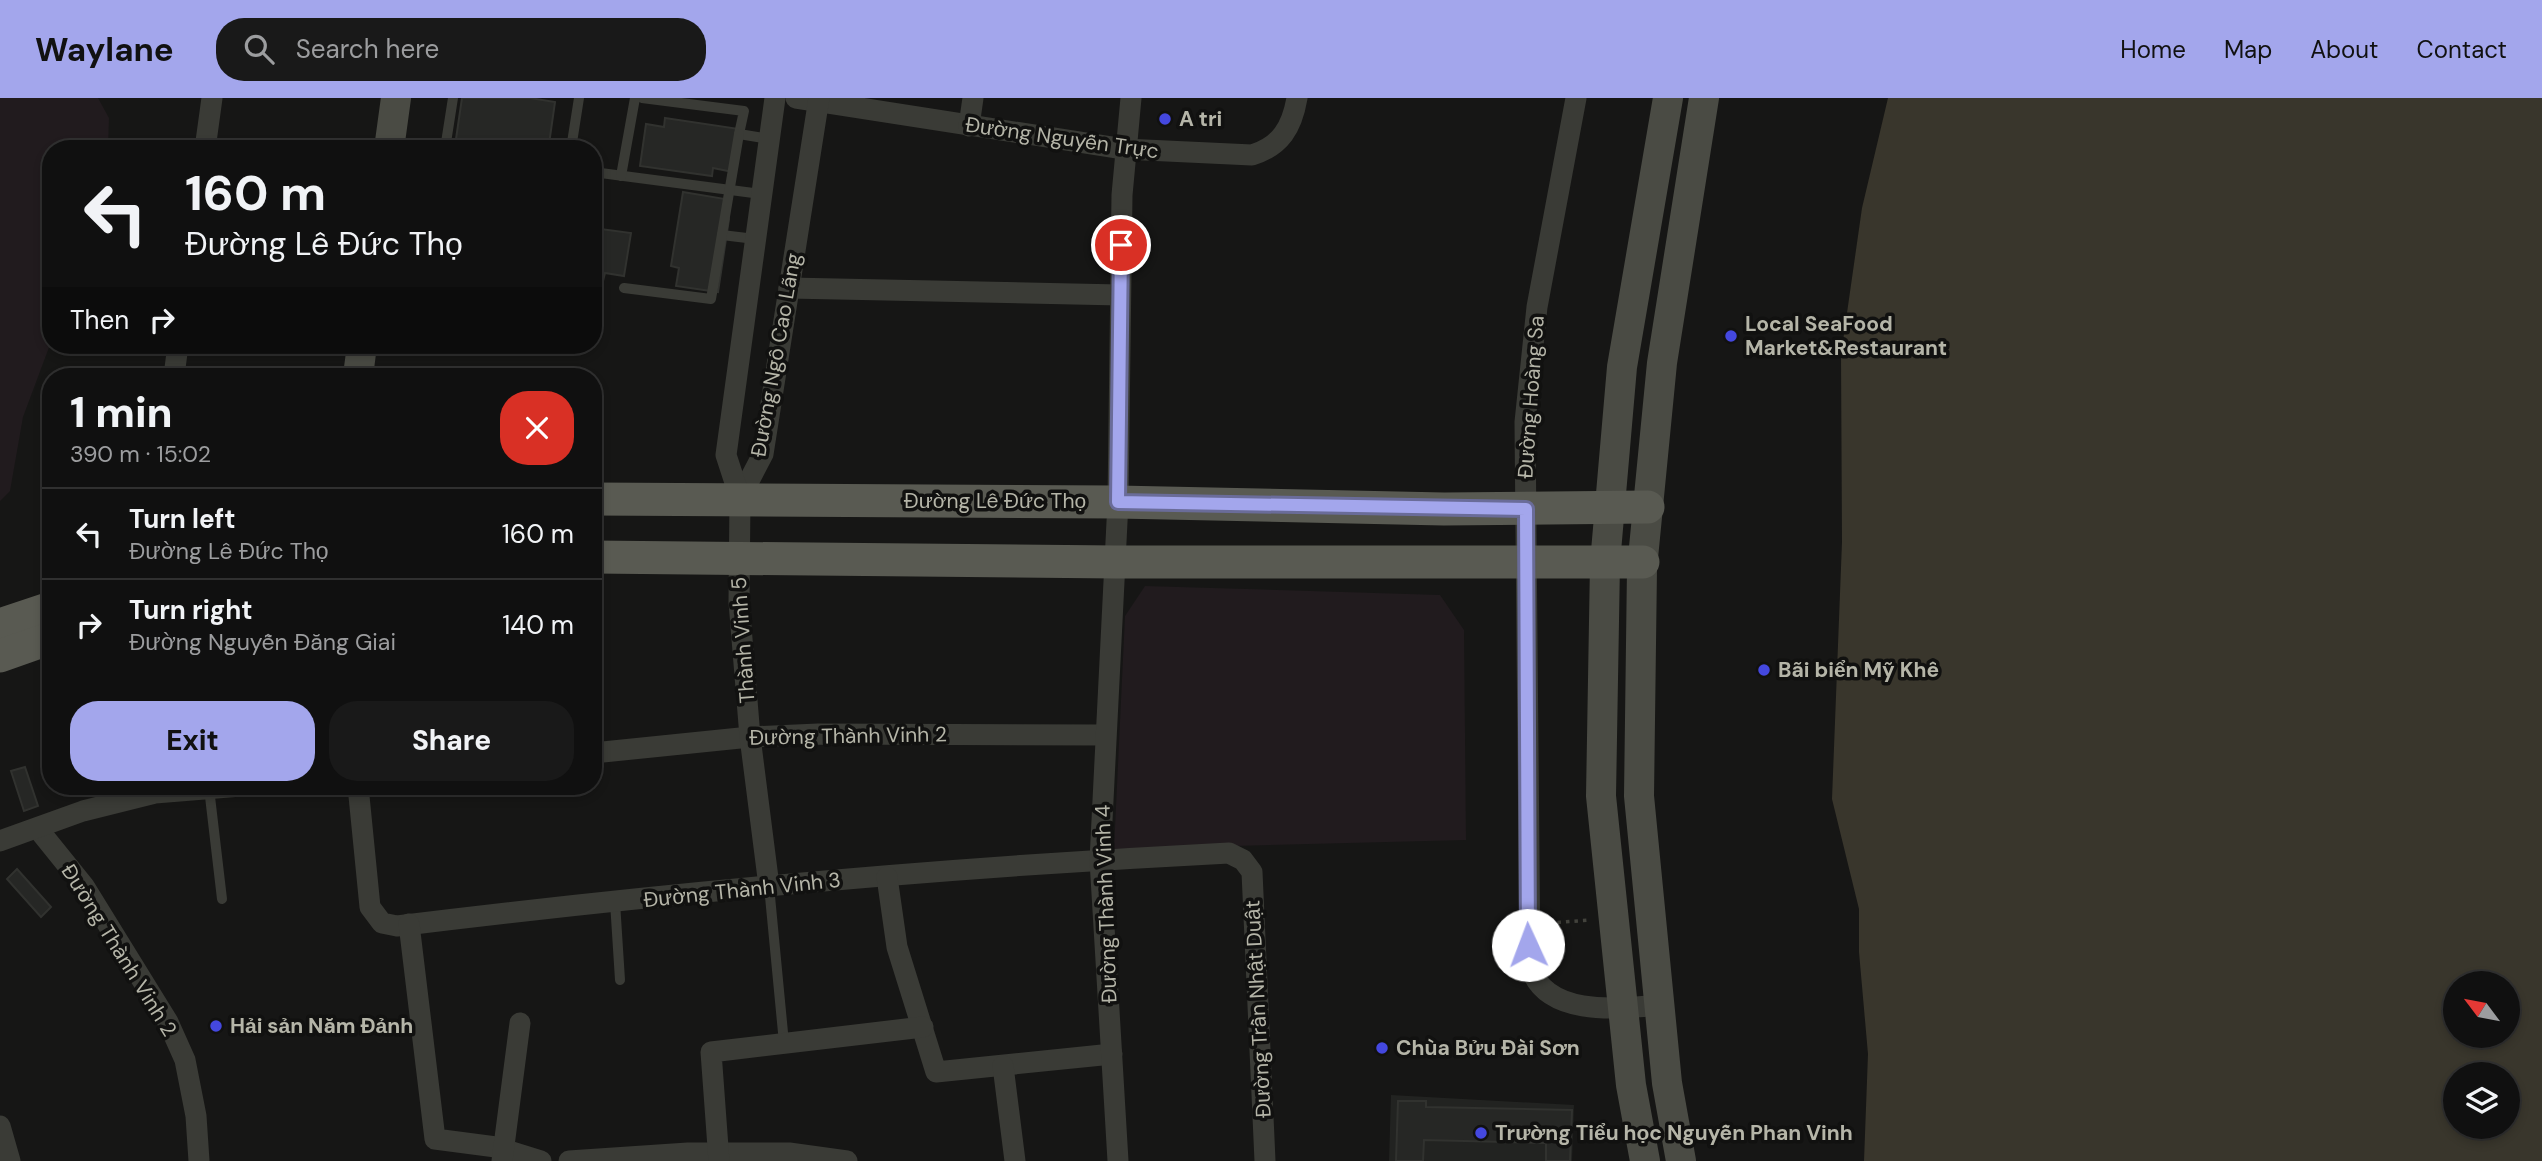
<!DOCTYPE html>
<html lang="en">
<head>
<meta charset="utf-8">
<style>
	:root { --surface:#101010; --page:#191919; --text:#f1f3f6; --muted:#9c9d9f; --line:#303030; --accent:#a3a6ec }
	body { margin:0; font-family:"DM Sans",sans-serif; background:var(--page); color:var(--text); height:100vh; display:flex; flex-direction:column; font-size:26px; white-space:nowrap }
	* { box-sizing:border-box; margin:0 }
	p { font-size:23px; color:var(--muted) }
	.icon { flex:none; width:38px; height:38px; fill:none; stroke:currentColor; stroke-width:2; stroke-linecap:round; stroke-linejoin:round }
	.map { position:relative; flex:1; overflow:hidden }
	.sheet { position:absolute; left:42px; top:270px; width:560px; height:427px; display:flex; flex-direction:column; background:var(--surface); border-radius:28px; box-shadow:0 4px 10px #0003,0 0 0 2px var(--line) }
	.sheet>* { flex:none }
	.banner { position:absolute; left:42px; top:42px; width:560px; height:214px; border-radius:28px; box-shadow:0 4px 10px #0003,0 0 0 2px var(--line); background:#101010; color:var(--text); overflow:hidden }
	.needle { width:46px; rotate:302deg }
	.controls { position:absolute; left:2443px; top:873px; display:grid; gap:14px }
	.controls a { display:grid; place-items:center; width:77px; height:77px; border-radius:50%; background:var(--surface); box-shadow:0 4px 10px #0003,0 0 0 2px var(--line); font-size:35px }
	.pin { position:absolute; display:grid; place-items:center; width:60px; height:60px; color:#fff; margin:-30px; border:4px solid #fff; border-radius:50%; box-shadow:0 2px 7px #0007 }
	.me { position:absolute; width:77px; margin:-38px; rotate:358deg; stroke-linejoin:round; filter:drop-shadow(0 0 5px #0008) }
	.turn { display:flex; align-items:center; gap:24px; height:147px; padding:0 28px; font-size:32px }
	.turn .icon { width:91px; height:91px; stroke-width:2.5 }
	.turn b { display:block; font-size:49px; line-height:60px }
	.then { display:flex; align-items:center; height:66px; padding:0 28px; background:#0003; gap:14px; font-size:26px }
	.round { display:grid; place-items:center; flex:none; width:74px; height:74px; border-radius:28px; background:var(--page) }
	.head { display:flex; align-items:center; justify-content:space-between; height:119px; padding:0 28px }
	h1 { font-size:42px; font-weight:800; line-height:52px }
	.primary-button { display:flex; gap:14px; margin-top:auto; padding:14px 28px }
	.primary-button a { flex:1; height:80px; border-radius:28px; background:var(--accent); color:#111; font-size:28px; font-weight:800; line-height:80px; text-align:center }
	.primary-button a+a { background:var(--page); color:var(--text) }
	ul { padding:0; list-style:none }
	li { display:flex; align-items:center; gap:21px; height:91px; padding:0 28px; border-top:2px solid var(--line) }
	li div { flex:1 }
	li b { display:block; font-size:26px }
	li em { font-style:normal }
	header { display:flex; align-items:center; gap:42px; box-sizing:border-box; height:98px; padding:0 35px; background:var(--accent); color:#111 }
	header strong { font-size:33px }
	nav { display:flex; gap:38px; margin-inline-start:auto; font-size:24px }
	.search { width:490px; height:63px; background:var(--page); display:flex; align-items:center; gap:18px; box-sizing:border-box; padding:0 24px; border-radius:28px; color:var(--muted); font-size:26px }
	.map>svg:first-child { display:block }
	.built { fill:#222321 }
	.green { fill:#211b1e }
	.water { fill:#39362c; fill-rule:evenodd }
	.building { fill:#262725; stroke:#31322f; stroke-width:2 }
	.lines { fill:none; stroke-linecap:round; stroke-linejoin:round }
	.path { stroke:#42423c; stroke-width:3.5; stroke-dasharray:3.5 5; stroke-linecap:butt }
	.service { stroke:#3a3b36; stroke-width:10 }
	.minor { stroke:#3a3b36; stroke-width:21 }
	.secondary { stroke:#4a4b44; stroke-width:30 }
	.primary { stroke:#595a52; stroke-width:33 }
	.route-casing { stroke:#6a6c99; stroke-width:18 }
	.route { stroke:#a3a6ec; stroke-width:12 }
	.poi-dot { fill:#4448df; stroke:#111110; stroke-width:2.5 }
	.labels { text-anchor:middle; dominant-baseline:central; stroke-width:7; stroke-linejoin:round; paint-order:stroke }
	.poi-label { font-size:21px; font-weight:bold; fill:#b5b5a8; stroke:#111110; text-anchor:start }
	.street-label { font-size:21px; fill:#b5b5a8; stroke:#111110 }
</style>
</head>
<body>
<header>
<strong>Waylane</strong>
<div class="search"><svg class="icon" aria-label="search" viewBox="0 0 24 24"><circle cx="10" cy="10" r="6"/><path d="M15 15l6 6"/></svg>Search here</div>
<nav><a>Home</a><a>Map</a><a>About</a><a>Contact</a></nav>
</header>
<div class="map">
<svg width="2542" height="1063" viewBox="0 0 2542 1063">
	<rect width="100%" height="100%" fill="#161615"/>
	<polygon class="built" points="1391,997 1574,1007 1572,1063 1389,1063"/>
	<g class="green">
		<polygon points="0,0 98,0 109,20 108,51 51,51 51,244 23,319 10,393 0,403"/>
		<polygon points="1145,488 1440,497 1464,532 1466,742 1114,751 1125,518"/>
	</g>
	<path class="water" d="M1888 0H2542V1063H1864L1868 956 1859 854V811L1832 701 1842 444 1841 257 1862 110ZM2455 886H2508V938H2455ZM2455 976H2508V1029H2455Z"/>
	<g class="building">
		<polygon points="462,0 530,0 555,4 549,46 530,43 529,51 456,41"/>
		<polygon points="665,20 739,31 733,74 713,70 712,78 640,68 646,26 664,29"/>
		<polygon points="683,94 725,101 729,121 718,194 676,188 679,170 671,168"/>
		<polygon points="593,130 631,135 624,178 605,175 603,183 593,181"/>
		<polygon points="25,669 38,708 24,713 11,673"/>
		<polygon points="17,771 51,809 41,819 7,781"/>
		<polygon points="1398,1003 1426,1003 1426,1009 1572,1012 1570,1063 1546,1063 1546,1045 1424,1042 1423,1063 1396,1063"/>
	</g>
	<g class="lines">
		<polyline class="path" points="1549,825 1591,822"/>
		<g class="service">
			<polyline points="642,0 744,13 739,36 769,41"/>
			<polyline points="392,45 425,51"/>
			<polyline points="445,51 453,0"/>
			<polyline points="571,51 579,0"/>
			<polyline points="593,74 761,96"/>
			<polyline points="621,78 635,0"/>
			<polyline points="722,137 755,141"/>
			<polyline points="624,190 711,201 739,36"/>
			<polyline points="209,690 222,801"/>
			<polyline points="769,788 784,945"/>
			<polyline points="615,804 620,882"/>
		</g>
		<g class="minor">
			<path d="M796 0 1124 51 1252 57C1281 48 1292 29 1297 0"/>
			<path d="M1576 0 1537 209 1525 324 1530 868C1545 919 1617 911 1659 907"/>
			<polyline points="969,28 973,0"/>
			<polyline points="205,51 212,0"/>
			<polyline points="789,190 1120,197"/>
			<polyline points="174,278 178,247"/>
			<polyline points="740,400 763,356 819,0"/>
			<polyline points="593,655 750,639 818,636 1104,637"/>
			<path d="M358 688 370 809 382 825 397 828C673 794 951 769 1229 755L1243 762 1252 774 1265 1063"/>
			<polyline points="38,731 84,788 168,924 185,962 196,1018 199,1063"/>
			<polyline points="0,743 83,713 155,695 241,688"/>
			<polyline points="887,779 897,849 936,974 1112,956"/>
			<polyline points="769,788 750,639 739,504 740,400 726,357 775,0"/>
			<polyline points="409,826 435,1041 496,1049 541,1063"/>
			<polyline points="1003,968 1015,1063"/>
			<polyline points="0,1028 10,1063"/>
			<polyline points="502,1063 520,925"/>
			<polyline points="569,1063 688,1055 789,1055 847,1063"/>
			<polyline points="719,1063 711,954 923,929"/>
			<polyline points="1118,1063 1100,762 1118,404 1122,97 1131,0"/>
		</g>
		<g class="secondary">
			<polyline points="389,51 396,0"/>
			<polyline points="358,278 362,247"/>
			<polyline points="1645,1063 1631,987 1601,698 1605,465 1622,269 1668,0"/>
			<polyline points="1681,1063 1667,985 1639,698 1642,470 1662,265 1704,0"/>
		</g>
		<g class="primary">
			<polyline points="593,401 1118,404 1444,411 1648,409"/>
			<polyline points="593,459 1116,464 1643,464"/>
			<polyline points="0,527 51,510"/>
			<polyline points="0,558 51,540"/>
		</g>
	</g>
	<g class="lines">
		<defs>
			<polyline id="route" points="1121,147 1118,404 1526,411 1528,847"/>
		</defs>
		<use href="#route" class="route-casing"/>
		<use href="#route" class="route"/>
	</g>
	<g class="poi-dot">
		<circle cx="1165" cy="21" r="7"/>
		<circle cx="1731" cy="238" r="7"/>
		<circle cx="1764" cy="572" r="7"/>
		<circle cx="216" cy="928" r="7"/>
		<circle cx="1382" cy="950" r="7"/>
		<circle cx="1481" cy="1035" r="7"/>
	</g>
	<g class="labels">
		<g class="poi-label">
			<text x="1179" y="21">A tri</text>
			<text x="1745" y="226">Local SeaFood<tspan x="1745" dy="24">Market&amp;Restaurant</tspan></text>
			<text x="1778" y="572">Bãi biển Mỹ Khê</text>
			<text x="230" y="928">Hải sản Năm Đảnh</text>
			<text x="1396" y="950">Chùa Bửu Đài Sơn</text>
			<text x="1495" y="1035">Trường Tiểu học Nguyễn Phan Vinh</text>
		</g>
		<g class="street-label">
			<text transform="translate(1062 40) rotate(8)">Đường Nguyễn Trực</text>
			<text transform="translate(776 257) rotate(-80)">Đường Ngô Cao Lãng</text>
			<text transform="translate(1531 299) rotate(-86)">Đường Hoàng Sa</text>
			<text x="995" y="403">Đường Lê Đức Thọ</text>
			<text transform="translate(743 542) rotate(-94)">Thành Vinh 5</text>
			<text transform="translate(848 638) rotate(-1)">Đường Thành Vinh 2</text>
			<text transform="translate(742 792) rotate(-6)">Đường Thành Vinh 3</text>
			<text transform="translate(1106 806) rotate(-92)">Đường Thành Vinh 4</text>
			<text transform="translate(119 852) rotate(58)">Đường Thành Vinh 2</text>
			<text transform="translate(1258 911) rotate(-93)">Đường Trần Nhật Duật</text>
		</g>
	</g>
</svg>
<div class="controls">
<a><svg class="needle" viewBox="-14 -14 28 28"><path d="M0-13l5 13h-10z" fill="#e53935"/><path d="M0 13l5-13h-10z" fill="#9c9d9f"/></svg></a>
<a><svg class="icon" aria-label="layers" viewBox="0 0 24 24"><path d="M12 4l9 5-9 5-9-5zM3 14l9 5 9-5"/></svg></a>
</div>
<div class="pin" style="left:1121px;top:147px;background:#d93025"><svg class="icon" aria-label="arrive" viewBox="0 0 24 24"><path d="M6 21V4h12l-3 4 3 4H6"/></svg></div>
<svg class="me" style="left:1528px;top:847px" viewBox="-20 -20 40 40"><circle r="19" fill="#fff"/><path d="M0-13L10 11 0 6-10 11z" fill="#a3a6ec"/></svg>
<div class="banner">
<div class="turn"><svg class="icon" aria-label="left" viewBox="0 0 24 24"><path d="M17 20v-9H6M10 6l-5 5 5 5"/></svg><div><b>160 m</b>Đường Lê Đức Thọ</div></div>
<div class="then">Then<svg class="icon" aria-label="right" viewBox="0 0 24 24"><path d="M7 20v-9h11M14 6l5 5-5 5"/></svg></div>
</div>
<section class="sheet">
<div class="head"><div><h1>1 min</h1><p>390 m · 15:02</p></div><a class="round" style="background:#d93025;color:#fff"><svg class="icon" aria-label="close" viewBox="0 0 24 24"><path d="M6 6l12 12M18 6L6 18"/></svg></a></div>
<ul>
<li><svg class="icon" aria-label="left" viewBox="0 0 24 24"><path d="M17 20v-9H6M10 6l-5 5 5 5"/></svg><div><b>Turn left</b><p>Đường Lê Đức Thọ</p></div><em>160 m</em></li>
<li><svg class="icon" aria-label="right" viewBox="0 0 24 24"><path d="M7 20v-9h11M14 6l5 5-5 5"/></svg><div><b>Turn right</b><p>Đường Nguyễn Đăng Giai</p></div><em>140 m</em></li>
</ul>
<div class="primary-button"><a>Exit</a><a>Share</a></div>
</section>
</div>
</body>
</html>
